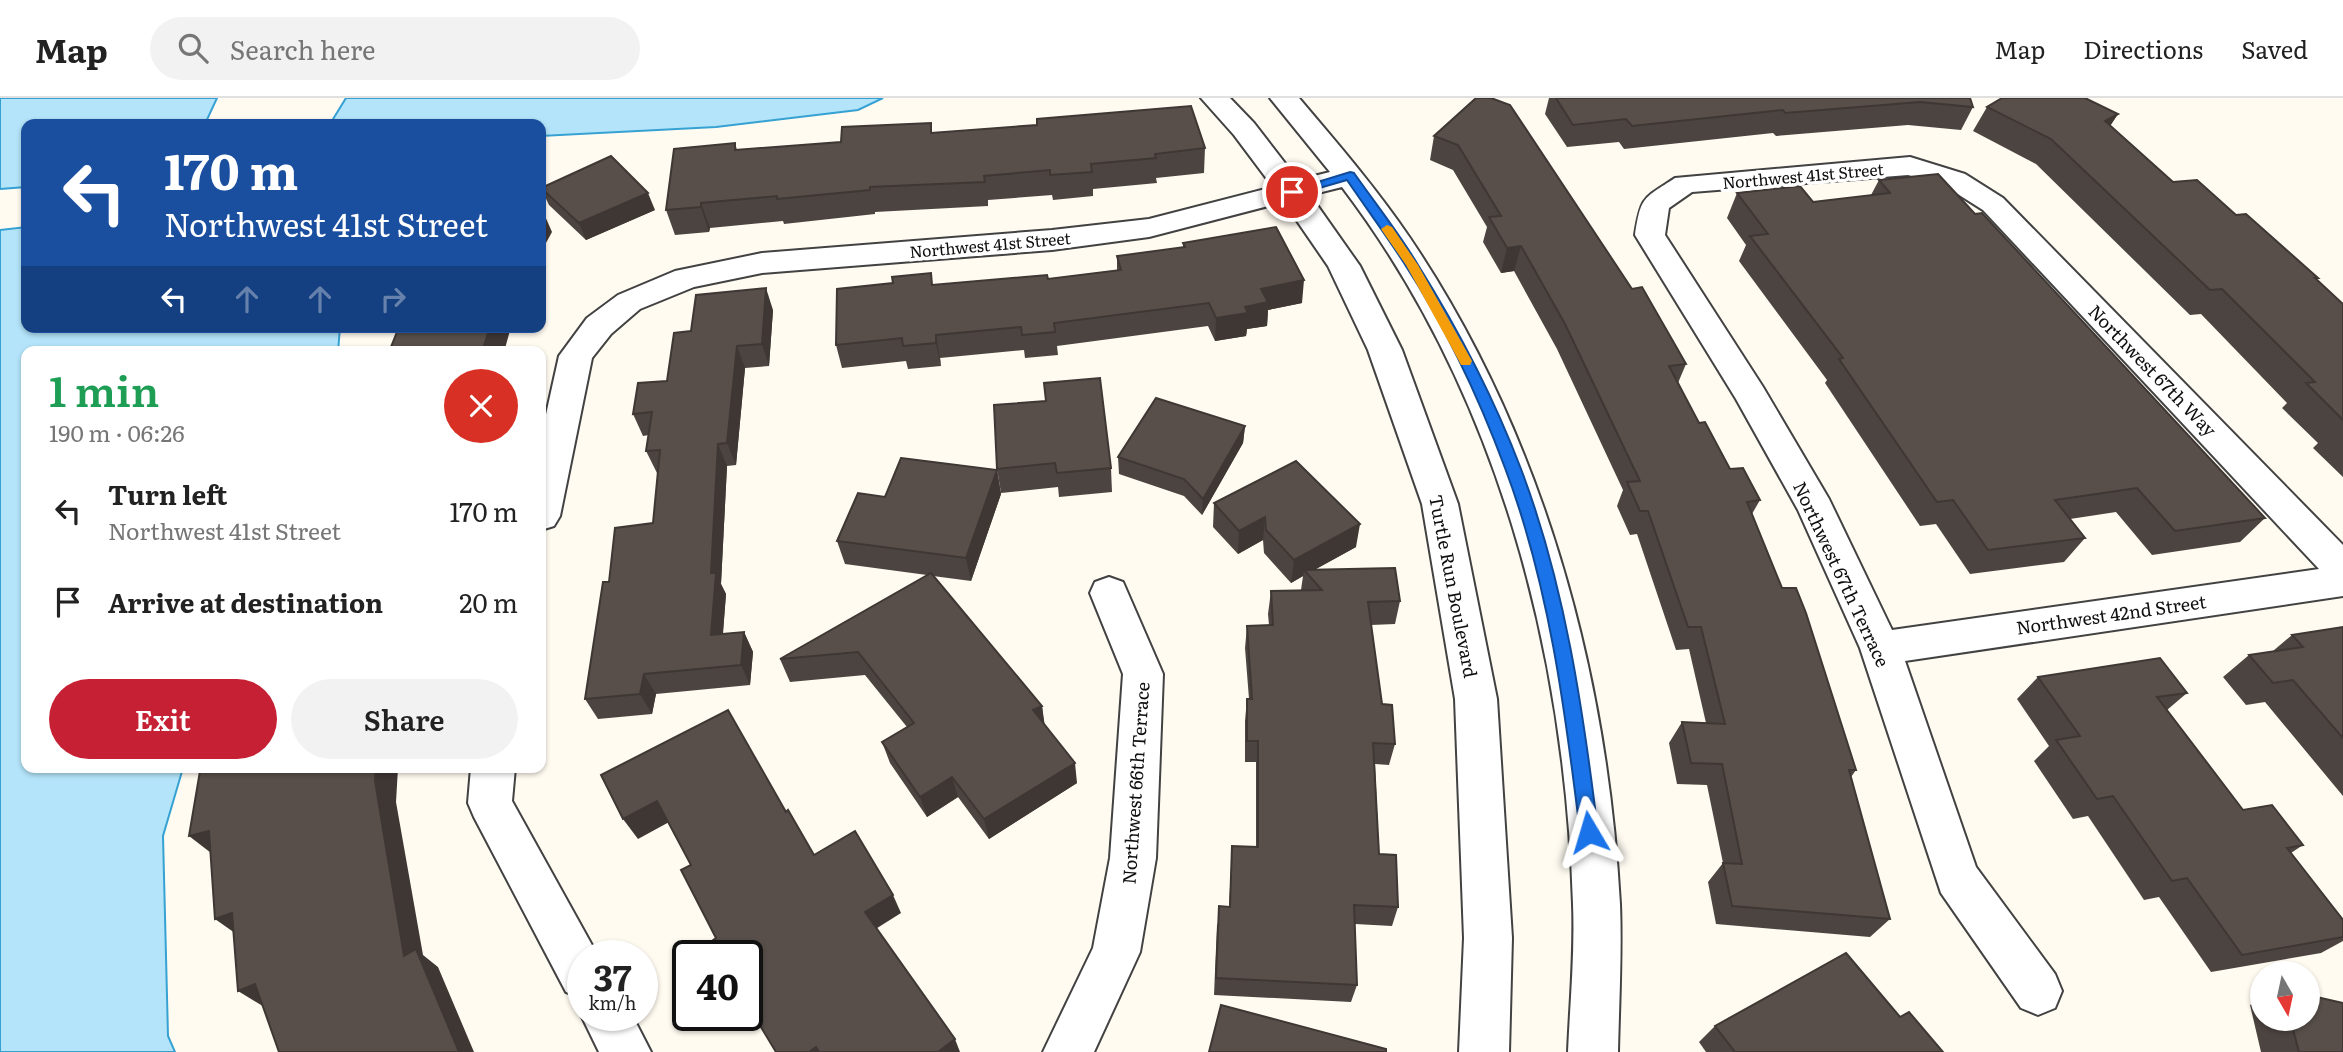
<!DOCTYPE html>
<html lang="en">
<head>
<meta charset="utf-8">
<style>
	:root { --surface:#fff; --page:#f2f2f2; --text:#222; --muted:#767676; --line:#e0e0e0; --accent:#c62034 }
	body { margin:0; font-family:Literata,serif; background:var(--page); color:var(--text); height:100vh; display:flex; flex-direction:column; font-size:26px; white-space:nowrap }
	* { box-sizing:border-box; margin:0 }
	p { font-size:23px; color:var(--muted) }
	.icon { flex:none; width:38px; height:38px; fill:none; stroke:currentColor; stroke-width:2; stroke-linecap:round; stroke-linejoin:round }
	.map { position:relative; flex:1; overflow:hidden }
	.details { position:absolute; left:21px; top:248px; width:525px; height:427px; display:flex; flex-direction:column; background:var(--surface); border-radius:14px; box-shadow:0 2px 5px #0004 }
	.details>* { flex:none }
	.guide { position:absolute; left:21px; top:21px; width:525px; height:214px; border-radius:14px; box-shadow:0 2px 5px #0004; background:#1a4fa0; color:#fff; overflow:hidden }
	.needle { width:46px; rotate:171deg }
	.controls { position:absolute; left:2250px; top:863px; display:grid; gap:14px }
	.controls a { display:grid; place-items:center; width:70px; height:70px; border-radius:50%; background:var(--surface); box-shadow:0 2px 5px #0004; font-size:35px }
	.speed { position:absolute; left:567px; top:842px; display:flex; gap:14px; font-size:35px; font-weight:700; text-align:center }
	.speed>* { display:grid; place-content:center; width:91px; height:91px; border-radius:50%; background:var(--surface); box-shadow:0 2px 5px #0004; line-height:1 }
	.speed small { font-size:18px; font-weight:400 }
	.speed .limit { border:4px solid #111; border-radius:10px; background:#fff; color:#111 }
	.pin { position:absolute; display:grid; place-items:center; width:60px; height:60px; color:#fff; margin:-30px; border:4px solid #fff; border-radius:50%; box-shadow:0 2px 7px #0007 }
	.me { position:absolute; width:77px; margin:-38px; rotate:353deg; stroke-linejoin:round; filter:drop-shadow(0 0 5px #0008) }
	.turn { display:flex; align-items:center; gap:24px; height:147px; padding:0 28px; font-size:32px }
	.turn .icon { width:91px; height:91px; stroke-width:2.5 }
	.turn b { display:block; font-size:49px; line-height:60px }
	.lanes { display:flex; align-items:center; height:66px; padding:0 28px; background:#0003; justify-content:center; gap:35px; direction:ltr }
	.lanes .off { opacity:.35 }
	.round { display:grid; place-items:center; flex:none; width:74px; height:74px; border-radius:37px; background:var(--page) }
	.overview { display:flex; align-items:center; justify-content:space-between; height:119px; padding:0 28px }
	h1 { font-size:42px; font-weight:600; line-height:52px; color:#1e9e55 }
	.button { display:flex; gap:14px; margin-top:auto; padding:14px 28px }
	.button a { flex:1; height:80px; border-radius:42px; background:var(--accent); color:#fff; font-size:28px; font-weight:600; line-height:80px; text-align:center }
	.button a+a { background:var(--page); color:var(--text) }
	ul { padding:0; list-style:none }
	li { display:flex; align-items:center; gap:21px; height:91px; padding:0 28px }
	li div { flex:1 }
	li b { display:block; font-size:26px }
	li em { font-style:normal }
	header { display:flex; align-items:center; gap:42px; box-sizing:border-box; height:98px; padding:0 35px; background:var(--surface); border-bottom:2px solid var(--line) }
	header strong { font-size:33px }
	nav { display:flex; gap:38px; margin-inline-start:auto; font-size:24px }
	.search { width:490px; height:63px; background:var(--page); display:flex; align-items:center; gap:18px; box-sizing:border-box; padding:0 24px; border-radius:38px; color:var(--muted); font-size:26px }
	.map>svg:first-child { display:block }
	.water { fill:#b3e4f9; stroke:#36a1d3; stroke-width:2 }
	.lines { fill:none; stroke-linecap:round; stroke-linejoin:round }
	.minor-casing { stroke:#424242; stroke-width:4 }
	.minor { fill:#fff; fill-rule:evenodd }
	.wall { fill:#4c4440 }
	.shaded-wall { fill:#3e3734 }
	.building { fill:#584f4a; stroke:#3e3734; stroke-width:2 }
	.route { fill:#1a73e8; stroke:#114b97; stroke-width:2 }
	.slow { fill:#f59e0b }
	.labels { text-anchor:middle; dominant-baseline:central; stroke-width:7; stroke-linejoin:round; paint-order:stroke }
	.far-street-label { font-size:16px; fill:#0f0f0f; stroke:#fff }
	.street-label { font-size:18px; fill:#0f0f0f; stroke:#fff }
</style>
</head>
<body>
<header>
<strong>Map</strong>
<div class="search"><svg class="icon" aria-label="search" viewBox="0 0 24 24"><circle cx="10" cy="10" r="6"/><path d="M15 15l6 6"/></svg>Search here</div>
<nav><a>Map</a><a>Directions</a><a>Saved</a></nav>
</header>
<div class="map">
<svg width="2343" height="954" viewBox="0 0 2343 954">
	<rect width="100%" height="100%" fill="#fffbf1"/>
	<g class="water">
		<polygon points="0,0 217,0 205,26 26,26 26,89 0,91"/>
		<polygon points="346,0 883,0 858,12 716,29 541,38 541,26 330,26"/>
		<polygon points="26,129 26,229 340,229 338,254 26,254 26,670 183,670 163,738 168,938 175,954 0,954 0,132"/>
	</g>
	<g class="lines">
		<defs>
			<g id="minor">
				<path d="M1201 0H1230L1254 25 1298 82 1330 74 1270 0H1299C1338 46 1376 90 1410 140 1542 336 1607 571 1620 806 1622 855 1619 905 1618 954H1568C1570 905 1575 856 1573 806 1565 552 1497 293 1342 89L1310 97 1360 168 1402 252 1458 406 1497 601 1512 840 1509 954H1459L1464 840 1455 601 1422 406 1368 252 1328 168 1284 104 1149 139 1052 152 762 175 694 189 640 211 611 236 592 260 560 418 554 428 541 432V339L559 258 587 220 618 197 675 173 762 155 1052 132 1149 121 1273 89 1234 37Z"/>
				<path d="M1910 59 1965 76 2003 100 2343 447V498L1905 563 1976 769 2055 876 2062 893 2055 910 2038 917 2021 910 1941 795 1860 550 1798 412 1736 301 1635 137C1641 98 1643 101 1675 80ZM1908 77 1945 88 1983 112 2319 471 1892 532 1829 401 1763 289 1665 137 1669 110 1692 94Z"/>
				<polygon points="1109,479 1123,484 1163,576 1156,760 1140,854 1094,954 1043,954 1093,850 1110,760 1123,576 1090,495 1095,484"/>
				<polygon points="471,670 515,670 512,703 598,858 583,858 583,900 566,894 474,719 468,705"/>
				<polygon points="583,912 583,917 632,917 651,954 599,954 581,917"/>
			</g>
		</defs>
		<use href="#minor" class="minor-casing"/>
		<use href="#minor" class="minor"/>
	</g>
	<g class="wall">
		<polygon points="1476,0 1632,191 1686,266 1678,285 1699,325 1730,371 1760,402 1752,416 1856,672 1851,679 1890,821 1870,839 1716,826 1708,784 1723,765 1707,687 1677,686 1669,645 1682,624 1706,625 1689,551 1676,552 1637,436 1630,437 1617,408 1623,392 1557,251 1514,173 1501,175 1483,144 1487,129 1453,72 1430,62 1434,38"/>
		<polygon points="1549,0 1970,0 1973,9 1961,32 1908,27 1776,38 1773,35 1624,51 1619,44 1567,49 1545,16"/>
		<polygon points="1987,9 2118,16 2110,28 2173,84 2236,117 2318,180 2316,181 2343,206 2343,379 2313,350 2318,345 2282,310 2287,305 2201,216 2190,217 2036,66 1973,33"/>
		<polygon points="933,35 1205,50 1204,75 1156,80 1157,85 1093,91 1093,98 1053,102 1052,97 988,102 988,108 875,114 875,116 784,126 783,123 710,130 709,134 675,137 666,112 735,45 737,52 841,44"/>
		<polygon points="1879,82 1975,116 2265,420 2240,444 2152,457 2116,414 2070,421 2085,440 2064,464 1970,476 1936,426 1920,428 1825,285 1827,282 1739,163 1746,147 1727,120 1737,95 1813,104 1871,97"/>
		<polygon points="541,90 655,112 586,142 549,107"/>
		<polygon points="1183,145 1302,205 1268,212 1267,228 1247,231 1246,238 1215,243 1208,228 1057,248 1058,257 1025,260 1024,252 940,260 941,268 908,271 906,263 842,270 836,247 933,187 1048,181 1117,172 1117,158 1183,150"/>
		<polygon points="773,212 769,268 745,270 736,367 727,368 721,486 726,496 723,536 744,534 753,554 750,587 656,596 652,616 598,621 585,601 609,484 653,425 658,375 657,375 646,353 649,337 643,338 633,316 667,283 691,233"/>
		<polygon points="994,307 1111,370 1112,394 1059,399 1058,389 1001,395 997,371"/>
		<polygon points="1245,328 1243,345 1202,417 1184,398 1119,376 1118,359"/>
		<polygon points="997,372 1001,396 971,483 933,478 1042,608 1044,626 1077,685 989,741 958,699 927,719 890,665 882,644 907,629 865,577 790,584 780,561 927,477 845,466 837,443 885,399"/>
		<polygon points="1214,405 1356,449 1314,472 1400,503 1395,526 1371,527 1382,606 1395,646 1389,667 1375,666 1379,756 1398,809 1392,828 1355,826 1357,887 1351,904 1214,897 1217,827 1229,809 1232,748 1256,749 1256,664 1245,664 1245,623 1247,601 1249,601 1245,550 1247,528 1269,527 1268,516 1271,493 1301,492 1303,478 1291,485 1264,455 1263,442 1238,456 1213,429"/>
		<polygon points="2343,529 2343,698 2265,604 2246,607 2223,579 2249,557 2273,553 2292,537"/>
		<polygon points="2038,579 2187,595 2167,612 2243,712 2303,747 2291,755 2343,822 2343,843 2321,855 2211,874 2159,799 2144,802 2088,718 2073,721 2034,663 2049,648 2017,601"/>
		<polygon points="2263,901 2263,920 2308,920 2343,954 2261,954 2250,907"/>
		<polygon points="1900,919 1943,954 1706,954 1699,944 1715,928"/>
	</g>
	<g class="shaded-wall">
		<polygon points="2118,16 2102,40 2105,23"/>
		<polygon points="648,95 655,112 586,142 579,125"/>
		<polygon points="701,105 710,130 709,134 701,109"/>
		<polygon points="541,109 552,134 541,154"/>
		<polygon points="1521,148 1514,173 1501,175 1507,150"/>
		<polygon points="1304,182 1302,205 1268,212 1267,228 1247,231 1246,238 1215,243 1216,220 1245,209 1261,191"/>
		<polygon points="766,190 773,212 769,268 762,246"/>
		<polygon points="490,229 511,229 504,254 482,254"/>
		<polygon points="936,237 940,260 941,268 936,245"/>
		<polygon points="737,248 745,270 736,367 727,345"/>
		<polygon points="1245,328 1243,345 1202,417 1203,401"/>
		<polygon points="718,346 727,368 721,486 726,496 721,557 711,537 711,475"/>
		<polygon points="997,372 1001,396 971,483 966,460"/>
		<polygon points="1265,419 1263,442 1238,456 1239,433"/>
		<polygon points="1360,426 1356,449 1307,476 1304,472 1303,478 1291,485 1294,462"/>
		<polygon points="744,534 753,554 750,587 741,567"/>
		<polygon points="644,576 656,596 652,616 640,596"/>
		<polygon points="1042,608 1045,629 1033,612"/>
		<polygon points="1075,665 1077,685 989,741 984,721"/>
		<polygon points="376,670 398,670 396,704 423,857 438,869 474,954 459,954 404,858 375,683"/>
		<polygon points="952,679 958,699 927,719 920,699"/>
		<polygon points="657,703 671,723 638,741 623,721"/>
		<polygon points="209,733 215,758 189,738"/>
		<polygon points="893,797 901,815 874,832 865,814"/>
		<polygon points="232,815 242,840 215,821"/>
		<polygon points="255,886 266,910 238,893"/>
		<polygon points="955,941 960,954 938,954"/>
		<polygon points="816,949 819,954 809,954"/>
	</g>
	<g class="building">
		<polygon points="1476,0 1491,0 1510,7 1632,191 1642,189 1686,266 1669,268 1699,325 1705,324 1730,371 1743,370 1760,402 1747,404 1782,490 1796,490 1806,515 1856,672 1849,672 1890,821 1732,808 1723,765 1742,766 1722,666 1691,665 1682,624 1725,626 1701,529 1688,529 1648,413 1640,413 1627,384 1640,383 1565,226 1521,148 1507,150 1489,119 1501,118 1458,47 1434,38"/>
		<polygon points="1556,0 1970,0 1973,9 1920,4 1785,15 1783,12 1632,28 1626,21 1573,27"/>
		<polygon points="2002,0 2085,0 2118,16 2105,23 2173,84 2197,82 2236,117 2246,116 2318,180 2315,180 2343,206 2343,322 2306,285 2315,284 2222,191 2210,192 2051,41 1987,9"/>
		<polygon points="1191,8 1205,50 1155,56 1156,60 1091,66 1092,74 1050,77 1050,72 984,78 985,84 870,89 870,92 777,101 777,98 701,105 701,109 666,112 674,51 735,45 735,52 841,44 842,29 931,25 931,35 1037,27 1037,21"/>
		<polygon points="611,58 648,95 579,125 541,90"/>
		<polygon points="1938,76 1975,116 1982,115 2265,420 2175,433 2137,390 2055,402 2085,440 1988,452 1953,402 1937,404 1839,261 1843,260 1750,138 1768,136 1737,95 1800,88 1813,104 1890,95 1879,82"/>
		<polygon points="1276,129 1304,182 1261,191 1268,204 1245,209 1248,215 1216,220 1209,205 1054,225 1055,234 1022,237 1021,229 936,237 936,245 903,248 902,240 836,247 837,191 893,185 892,179 931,175 932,187 1047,177 1048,181 1121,172 1117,158 1185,149 1183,145"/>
		<polygon points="766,190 762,246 737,248 727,345 718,346 711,475 716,475 711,537 744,534 741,567 644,576 640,596 585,601 603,484 609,484 615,430 653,425 660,352 646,353 652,314 633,316 638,285 667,283 674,235 691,233 696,197"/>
		<polygon points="399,229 490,229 482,254 389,254"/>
		<polygon points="1100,280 1111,370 1057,375 1055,365 997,371 994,307 1046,303 1044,285"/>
		<polygon points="1156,300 1245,328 1203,401 1184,381 1118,359"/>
		<polygon points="901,360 997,372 966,460 837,443 858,395 885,399"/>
		<polygon points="1296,363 1360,426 1294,462 1266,432 1265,419 1239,433 1214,405"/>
		<polygon points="1395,470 1400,503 1368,504 1382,606 1392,607 1395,646 1373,645 1379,756 1396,757 1398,809 1354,807 1357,887 1216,880 1219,808 1230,809 1232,748 1258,749 1258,643 1247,643 1247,601 1252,601 1247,528 1273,527 1271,493 1322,492 1304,472"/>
		<polygon points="931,475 1042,608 1033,612 1075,665 984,721 952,679 920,699 882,644 914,625 858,554 780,561"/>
		<polygon points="2343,529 2343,640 2293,582 2273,585 2249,557 2303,549 2292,537"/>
		<polygon points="2160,560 2187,595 2157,599 2243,712 2272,707 2303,747 2287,750 2343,822 2343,839 2242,857 2187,780 2172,783 2113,698 2097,701 2056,642 2080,638 2038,579"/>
		<polygon points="728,612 786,714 788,712 814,757 855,733 893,797 865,814 955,941 938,954 819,954 816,949 809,954 776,954 747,906 747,858 715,858 709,845 716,840 681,772 691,767 657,703 623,721 601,677"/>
		<polygon points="212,670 376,670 375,683 404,858 416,851 459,954 279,954 255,886 238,893 232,815 215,821 209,733 189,738 200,673"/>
		<polygon points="1846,855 1900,919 1909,914 1943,954 1735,954 1715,928"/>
		<polygon points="2308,897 2343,905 2343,954 2299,954 2290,920 2308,920"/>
		<polygon points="1221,907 1386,951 1386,954 1209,954"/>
	</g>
	<path class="route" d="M1350 74 1354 75C1375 105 1399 135 1418 167 1458 231 1494 300 1521 371 1565 487 1583 611 1598 734L1596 740 1589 742 1582 740 1580 734C1565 611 1549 486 1505 370 1479 300 1445 228 1404 165 1386 137 1366 110 1347 82L1292 98 1285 94Z"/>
	<polygon class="slow" points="1387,127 1392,129 1418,167 1472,263 1470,267 1461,267 1459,263 1406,167 1381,131"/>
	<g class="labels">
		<g class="far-street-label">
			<text transform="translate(1803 77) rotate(-5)">Northwest 41st Street</text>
			<text transform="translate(990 146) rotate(-5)">Northwest 41st Street</text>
		</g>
		<g class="street-label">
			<text transform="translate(2153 272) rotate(46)">Northwest 67th Way</text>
			<text transform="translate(1842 476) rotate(65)">Northwest 67th Terrace</text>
			<text transform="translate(1454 488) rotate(79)">Turtle Run Boulevard</text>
			<text transform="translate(2111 516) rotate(-8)">Northwest 42nd Street</text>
			<text transform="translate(1135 685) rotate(-86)">Northwest 66th Terrace</text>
		</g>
	</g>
</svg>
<div class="controls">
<a><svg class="needle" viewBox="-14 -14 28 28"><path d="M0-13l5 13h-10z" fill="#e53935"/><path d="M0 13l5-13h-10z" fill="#767676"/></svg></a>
</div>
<div class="speed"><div>37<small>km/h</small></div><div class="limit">40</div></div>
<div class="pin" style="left:1292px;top:94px;background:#d93025"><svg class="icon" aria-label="arrive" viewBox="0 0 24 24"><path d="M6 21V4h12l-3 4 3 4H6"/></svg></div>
<svg class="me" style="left:1589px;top:734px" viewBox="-20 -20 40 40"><path d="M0-17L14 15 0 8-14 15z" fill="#1a73e8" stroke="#fff" stroke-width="4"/></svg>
<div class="guide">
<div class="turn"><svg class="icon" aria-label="left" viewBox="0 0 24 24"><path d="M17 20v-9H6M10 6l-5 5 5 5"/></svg><div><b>170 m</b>Northwest 41st Street</div></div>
<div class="lanes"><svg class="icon" aria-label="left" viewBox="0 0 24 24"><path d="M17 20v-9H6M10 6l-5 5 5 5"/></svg><svg class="icon off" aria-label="ahead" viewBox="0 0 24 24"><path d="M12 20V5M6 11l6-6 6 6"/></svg><svg class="icon off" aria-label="ahead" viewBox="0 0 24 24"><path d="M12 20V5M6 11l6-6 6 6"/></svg><svg class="icon off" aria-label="right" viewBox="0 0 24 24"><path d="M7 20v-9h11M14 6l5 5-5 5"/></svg></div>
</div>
<section class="details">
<div class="overview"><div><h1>1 min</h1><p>190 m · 06:26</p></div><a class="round" style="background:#d93025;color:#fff"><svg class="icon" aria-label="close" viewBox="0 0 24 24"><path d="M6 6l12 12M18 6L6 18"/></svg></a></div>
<ul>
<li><svg class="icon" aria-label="left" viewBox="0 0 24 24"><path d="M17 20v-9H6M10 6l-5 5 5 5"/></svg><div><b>Turn left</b><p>Northwest 41st Street</p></div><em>170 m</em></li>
<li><svg class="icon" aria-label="arrive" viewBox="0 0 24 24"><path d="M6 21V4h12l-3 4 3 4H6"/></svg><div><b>Arrive at destination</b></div><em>20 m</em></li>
</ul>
<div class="button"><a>Exit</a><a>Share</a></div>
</section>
</div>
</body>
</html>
